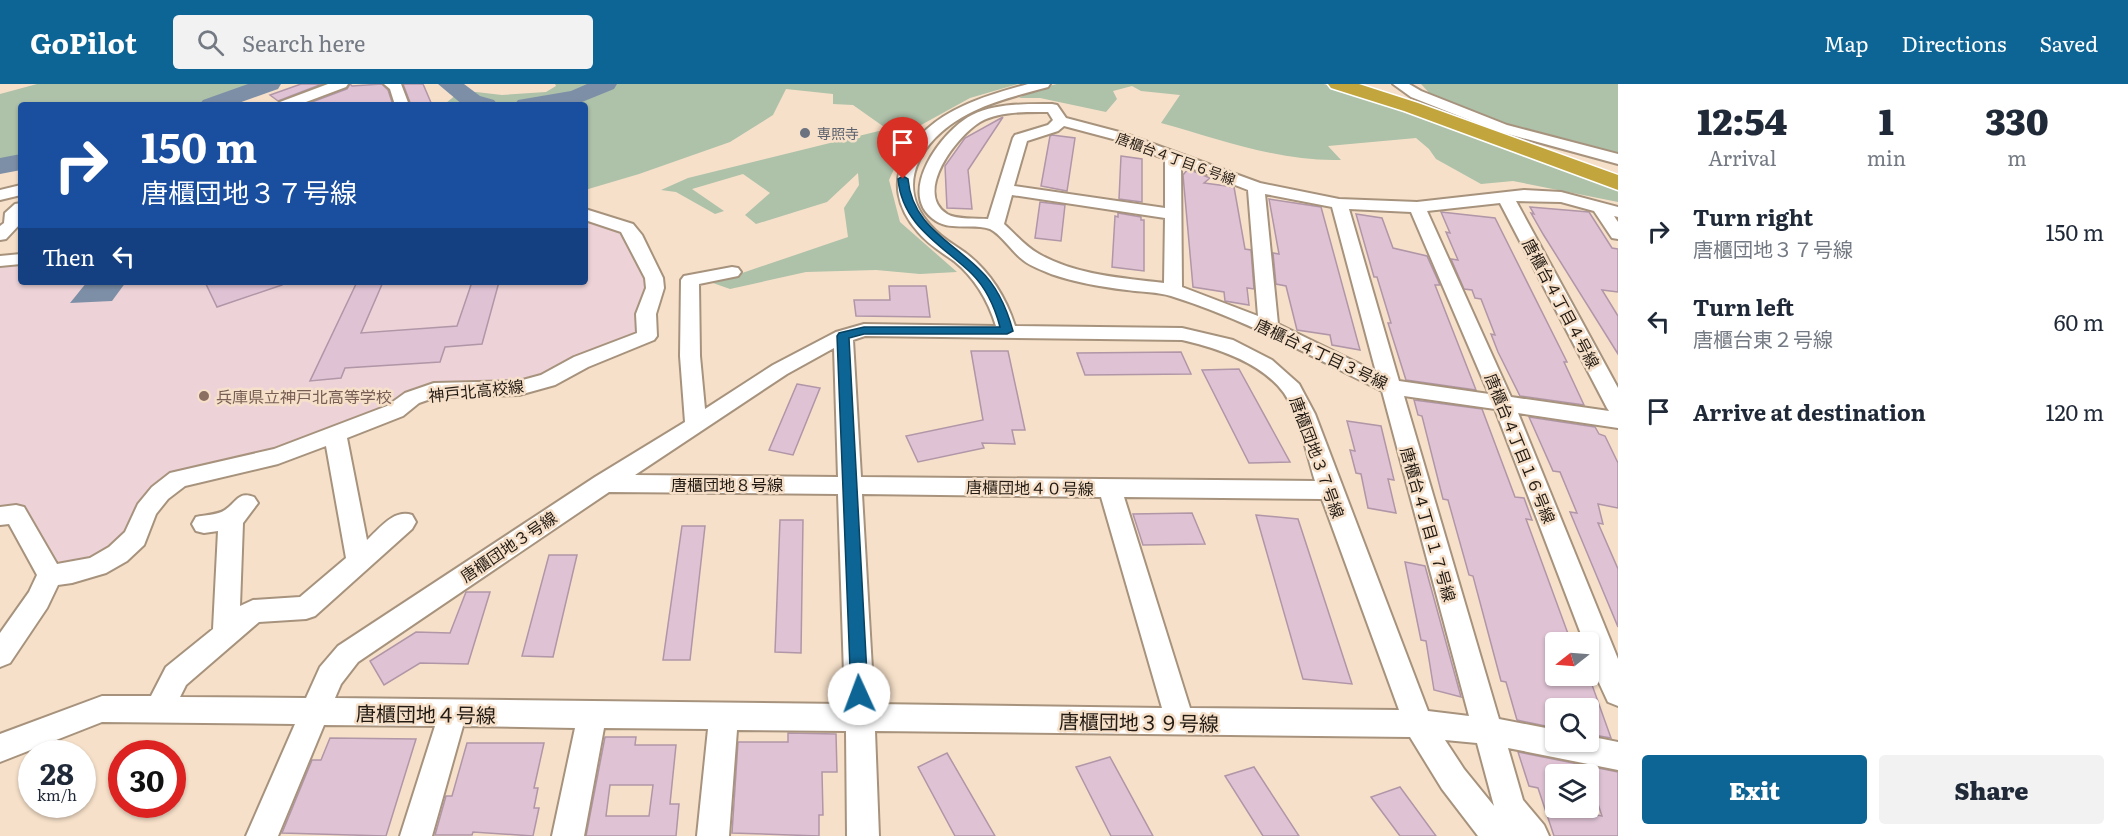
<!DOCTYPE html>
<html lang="en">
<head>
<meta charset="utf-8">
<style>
	:root { --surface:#fff; --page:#f2f2f3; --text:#1f2937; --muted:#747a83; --accent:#0d6595 }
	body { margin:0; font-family:Literata,"Noto Sans JP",serif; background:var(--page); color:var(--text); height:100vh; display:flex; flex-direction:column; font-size:22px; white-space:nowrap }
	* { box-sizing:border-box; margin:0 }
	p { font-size:20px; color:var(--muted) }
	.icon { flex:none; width:33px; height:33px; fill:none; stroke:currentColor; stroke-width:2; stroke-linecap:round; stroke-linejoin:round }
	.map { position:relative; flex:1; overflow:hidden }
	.sheet { display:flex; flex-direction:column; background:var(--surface); width:510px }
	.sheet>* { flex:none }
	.top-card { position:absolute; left:18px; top:18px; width:570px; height:183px; border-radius:6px; box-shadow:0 2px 4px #0004; background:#1a4fa0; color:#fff; overflow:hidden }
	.needle { width:39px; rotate:253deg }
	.buttons { position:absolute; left:1545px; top:548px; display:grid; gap:12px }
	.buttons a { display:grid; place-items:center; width:54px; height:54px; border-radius:6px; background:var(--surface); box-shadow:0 2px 4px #0004; font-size:30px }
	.speed { position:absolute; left:18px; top:656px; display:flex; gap:12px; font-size:30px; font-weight:700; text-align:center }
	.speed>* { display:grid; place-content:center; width:78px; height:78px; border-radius:50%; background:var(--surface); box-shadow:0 2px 4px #0004; line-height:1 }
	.speed small { font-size:15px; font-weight:400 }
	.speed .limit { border:9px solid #d22; background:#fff; color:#111 }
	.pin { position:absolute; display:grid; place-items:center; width:51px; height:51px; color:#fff; margin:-62px -26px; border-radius:50% 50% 50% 0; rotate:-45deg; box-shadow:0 0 6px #0007 }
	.pin .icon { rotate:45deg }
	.me { position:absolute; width:66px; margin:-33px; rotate:358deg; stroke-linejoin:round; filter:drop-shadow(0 0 4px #0008) }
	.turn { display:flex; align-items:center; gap:21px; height:126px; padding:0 24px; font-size:27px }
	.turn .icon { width:78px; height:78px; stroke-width:2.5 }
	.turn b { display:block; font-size:42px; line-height:51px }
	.then { display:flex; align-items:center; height:57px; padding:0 24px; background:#0003; gap:12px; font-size:22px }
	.eta { display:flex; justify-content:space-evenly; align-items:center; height:102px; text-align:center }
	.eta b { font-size:36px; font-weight:800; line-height:42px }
	.action { display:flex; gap:12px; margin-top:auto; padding:12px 24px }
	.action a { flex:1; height:69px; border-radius:6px; background:var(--accent); color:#fff; font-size:24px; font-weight:800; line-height:69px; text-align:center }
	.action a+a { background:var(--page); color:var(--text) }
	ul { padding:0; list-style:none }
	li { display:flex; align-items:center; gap:18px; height:90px; padding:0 24px }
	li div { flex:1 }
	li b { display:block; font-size:22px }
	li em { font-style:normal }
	header { display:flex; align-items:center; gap:36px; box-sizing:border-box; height:84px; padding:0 30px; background:var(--accent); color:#fff }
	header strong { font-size:28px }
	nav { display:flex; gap:33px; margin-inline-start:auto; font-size:21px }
	.search { width:420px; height:54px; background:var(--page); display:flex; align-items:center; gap:15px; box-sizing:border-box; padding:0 21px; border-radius:6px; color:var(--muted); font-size:22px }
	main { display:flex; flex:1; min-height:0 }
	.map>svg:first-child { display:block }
	.education { fill:#edd3d8 }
	.green { fill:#aec1a9 }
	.water { fill:#7d8fa7 }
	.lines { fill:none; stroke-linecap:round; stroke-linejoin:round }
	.river { fill:#7d8fa7; fill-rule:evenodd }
	.building { fill:#dfc3d5; stroke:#b096a7; stroke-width:1.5; fill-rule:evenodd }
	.minor-casing { stroke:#a7937d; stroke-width:4 }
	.highway-casing { stroke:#fff; stroke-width:3 }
	.minor { fill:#fff; fill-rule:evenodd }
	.highway { fill:#c2a63d; fill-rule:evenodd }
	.route { fill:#0d6595; stroke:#084261; stroke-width:1.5 }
	.worship-dot { fill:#6b7280; stroke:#f6e0c9; stroke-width:2 }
	.education-dot { fill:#8d6e63; stroke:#f6e0c9; stroke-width:2 }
	.labels { text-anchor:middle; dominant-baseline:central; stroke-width:5; stroke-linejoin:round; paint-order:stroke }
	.far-worship-label { font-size:14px; fill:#5b616d; stroke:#f6e0c9; text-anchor:start }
	.far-street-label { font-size:14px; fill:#231b13; stroke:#f6e0c9 }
	.street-label { font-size:16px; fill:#231b13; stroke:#f6e0c9 }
	.education-label { font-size:16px; fill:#785e54; stroke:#f6e0c9; text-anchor:start }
	.near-street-label { font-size:20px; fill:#231b13; stroke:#f6e0c9 }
</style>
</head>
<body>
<header>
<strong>GoPilot</strong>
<div class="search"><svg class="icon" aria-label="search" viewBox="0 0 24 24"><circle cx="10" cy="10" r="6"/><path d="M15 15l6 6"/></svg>Search here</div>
<nav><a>Map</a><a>Directions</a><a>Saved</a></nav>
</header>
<main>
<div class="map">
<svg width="1618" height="752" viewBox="0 0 1618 752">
	<rect width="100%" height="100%" fill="#f6e0c9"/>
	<polygon class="education" points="585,137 623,148 634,172 644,185 648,198 644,248 543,294 395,319 263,372 184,386 164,393 150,407 127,448 109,464 89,474 73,477 54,477 0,423 0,182 21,180 21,198 585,198"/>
	<g class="green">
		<polygon points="37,0 258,0 204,21 21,21 21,75 0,80 0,10"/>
		<polygon points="555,0 1018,0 970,14 921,41 909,53 889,96 900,138 957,188 920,190 876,186 806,188 730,205 713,199 848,153 844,124 859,101 858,89 827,118 756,140 745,131 770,109 743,90 692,105 724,127 715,130 676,108 661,106 688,94 887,45 853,21 833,20 833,10 786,5 773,31 730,58 639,90 585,106 585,21 446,19 457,10 476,8 502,11 546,8 556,2"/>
		<path d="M1057 0H1324L1470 50 1618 105V118L1513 97 1481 100 1436 75 1429 65 1416 54 1328 62 1341 76C1280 78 1219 55 1161 39L1180 11 1141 7 1132 2 1113 7 1117 15 1106 28 1040 14H1019L1033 6Z"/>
		<polygon points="1421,0 1618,0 1618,71 1506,42 1434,14"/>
	</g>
	<polygon class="water" points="87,198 126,198 112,217 70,219"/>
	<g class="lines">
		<g class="river">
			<polygon points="248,0 281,0 278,5 233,21 199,21 203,16"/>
			<polygon points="438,0 464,0 480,12 494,16 498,21 463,21"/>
			<polygon points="587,0 617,0 614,5 577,20 514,21 518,16 571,7"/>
			<polygon points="21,70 21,86 0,90 0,74"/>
		</g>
	</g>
	<g class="building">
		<polygon points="301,0 322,0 278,17 270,11"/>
		<polygon points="350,0 352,2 382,0 388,6 393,21 304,21 347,5"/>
		<polygon points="403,0 423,0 432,21 411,21"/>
		<polygon points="1003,33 968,86 972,125 947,124 945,82 965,54"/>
		<polygon points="1052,51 1075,54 1067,107 1041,102 1050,52"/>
		<polygon points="1121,72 1142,75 1142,118 1119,115"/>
		<polygon points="1188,85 1210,94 1204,99 1234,103 1245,165 1251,166 1254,205 1247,204 1249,221 1225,217 1224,208 1193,203 1183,91"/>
		<polygon points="1269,115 1321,123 1360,266 1332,261 1330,251 1297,246 1286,202 1276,200 1273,169 1279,170"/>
		<polygon points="1040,118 1065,121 1061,157 1035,154"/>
		<polygon points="1530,123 1589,128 1612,164 1618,165 1618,208 1602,206 1618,232 1618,270 1543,150 1531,129 1534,130"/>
		<polygon points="1441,128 1495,134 1567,278 1564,278 1584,321 1520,312 1498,268 1491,250 1495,251 1481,215 1475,214 1472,206 1464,205 1451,175 1458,176 1446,148 1450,149"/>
		<polygon points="1118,129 1141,133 1141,136 1144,136 1144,187 1112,183 1115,132 1118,133"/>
		<polygon points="1356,130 1382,134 1393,164 1427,172 1440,201 1435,201 1476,306 1406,296 1388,239 1391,239 1377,193 1374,193"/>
		<polygon points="205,198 281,198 282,201 217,223"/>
		<polygon points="357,198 383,198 361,249 457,242 472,198 499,198 482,260 445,263 440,278 345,284 341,294 310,297"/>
		<polygon points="889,202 926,202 930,233 856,232 854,216 890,216"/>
		<polygon points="971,267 1008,267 1025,346 1012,346 1015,360 982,359 984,364 918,378 906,352 983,336"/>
		<polygon points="1181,268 1191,290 1085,291 1077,269"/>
		<polygon points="1239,285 1290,378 1249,379 1202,286"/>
		<polygon points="797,300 820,304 793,371 769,366"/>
		<polygon points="1414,316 1482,325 1515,413 1524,414 1532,436 1526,435 1571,558 1556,558 1556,591 1579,591 1580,594 1591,598 1611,654 1588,650 1588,624 1549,624 1555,644 1517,636 1506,598 1501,597 1473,492 1469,491 1448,416 1443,415 1422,332 1418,331"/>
		<polygon points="1529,333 1595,343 1599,350 1605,352 1618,379 1618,424 1598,420 1603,440 1598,439 1618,485 1618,543 1570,428 1577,429 1560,388 1553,387"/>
		<polygon points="1347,337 1381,342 1394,396 1388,395 1396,429 1368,424 1361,390 1356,389 1350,366 1355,367"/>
		<polygon points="1192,429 1205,460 1143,461 1133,430"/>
		<polygon points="1256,431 1298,435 1352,600 1303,595"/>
		<polygon points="780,436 803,436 801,569 775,568"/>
		<polygon points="682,442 705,442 690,576 663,576"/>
		<polygon points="549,471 577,471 553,573 522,572"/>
		<polygon points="1405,478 1425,482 1461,613 1434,606 1426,557 1421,556"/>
		<polygon points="466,508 490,508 468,580 420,579 384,601 370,577 416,548 450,549"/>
		<polygon points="788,649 836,650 837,688 822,688 823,731 819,731 819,752 732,749 738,658 788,658"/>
		<path d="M605 653H636L635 661H676L670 720H679L676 752H586ZM610 701H653L649 732H606Z"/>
		<polygon points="330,654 416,655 386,752 282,749 312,676 321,676"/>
		<polygon points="467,659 544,659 534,704 538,704 534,724 539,724 533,752 473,748 472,751 435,751 446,712 452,712"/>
		<path d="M1518 668 1618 688V752H1554L1538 704 1529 702ZM1556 690H1588L1602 732 1556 723Z"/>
		<polygon points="947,669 995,752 955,752 918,683"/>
		<polygon points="1110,673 1153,752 1111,752 1076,683"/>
		<polygon points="1254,683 1299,752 1263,752 1225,692"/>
		<polygon points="1400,703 1436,752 1400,752 1371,713"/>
	</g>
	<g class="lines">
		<defs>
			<g id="minor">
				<polygon points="328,0 348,0 346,3 298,21 278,21 280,18"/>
				<polygon points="384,0 401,0 409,21 395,21 390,5"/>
				<path d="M1028 0H1050L1048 3C1023 10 997 16 974 27 928 48 889 97 931 142 941 154 955 161 967 170 990 188 1006 214 1015 242L1182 244 1233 256 1272 276 1299 300 1315 330 1428 627 1469 632 1382 307C1313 273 1245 235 1171 212 1158 208 1141 208 1127 206 1102 203 1074 198 1051 190 1042 186 1030 182 1023 176 1012 168 1002 151 990 145 973 139 952 147 936 137 894 111 942 46 972 31 996 19 1026 20 1052 20L1057 21 1066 34 1123 49 1260 99 1339 115 1417 118 1524 106 1561 108 1618 123V133L1614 132 1618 138V155L1612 154 1594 127 1561 118 1516 117 1618 304V344L1518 329 1618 575V622L1608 618C1600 600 1588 578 1588 558H1584L1495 325 1404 312 1499 635 1556 646V657H1588V652L1618 658V686L1508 664 1523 716 1544 741 1549 752H1478L1442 705 1410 653 875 647 879 752H847L846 647 737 646 729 752H697L708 645 604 644 584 752H552L575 644 463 642 432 752H400L435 642 324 641 278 752H246L295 640 102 638 0 678V650L102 612H151L166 583 213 545 218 447 204 449 196 447 192 440 196 433C204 431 218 431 225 426 237 418 238 407 254 413L258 419 243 439 240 522 253 516 300 513 346 474 326 362 278 380 185 402 168 415 156 430 144 461 127 477 106 489 72 499 58 501 47 524 10 579 0 583V549L29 508 37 491 9 440 0 441V423L16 421 24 423 57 480 90 474 109 463 125 448 138 420 152 403 170 389 274 365 387 322 405 309 434 299 519 297 541 291 574 273 637 249 636 230 646 204 645 194 621 148 585 136V125L633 140 642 151 663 194 664 204 656 230 657 252 654 256 588 283 555 301 519 311 436 313 419 319 403 332 347 354 367 456C380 444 394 425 412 431L416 438 412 445 315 532 306 535 259 538 186 601 180 613 306 614 320 583 338 562 595 393 685 338 680 272 681 196 684 192 732 183 738 184 741 188 738 192 699 200 700 272 705 325 773 281 836 248 864 240 996 242C988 216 975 194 954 177 941 168 928 160 918 148 873 97 910 46 963 22 984 12 1006 6 1028 0ZM1048 28 1053 36 1048 41 1015 51 1013 54 988 135C977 134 957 136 947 130 913 108 957 52 980 38 999 27 1026 28 1048 28ZM1064 42 1113 55 1165 75V124L1014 102 1027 57 1058 47ZM1181 80 1248 106 1258 232 1182 203ZM1265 110 1332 123 1376 288 1278 240ZM1012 111 1165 134 1164 199C1122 194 1076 191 1039 170 1026 163 1015 150 1004 140ZM1500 119 1607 324 1609 327 1511 313 1427 127ZM1349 125 1411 128 1489 310 1399 297ZM865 252 1182 256C1217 264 1261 278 1284 309 1299 331 1307 371 1315 397L861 393 853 256ZM834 264 838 393 635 391 787 290ZM609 408 838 410 845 620 335 614 341 600 358 578ZM862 410 1101 413 1162 624 874 620ZM1124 413 1322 415 1399 626 1190 624ZM1445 656 1477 659 1494 722 1464 685Z"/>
				<polygon points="1393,0 1409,0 1421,7 1507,41 1618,70 1618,80 1497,47 1411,13"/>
				<polygon points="21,101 21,111 0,116 0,106"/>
				<polygon points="21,119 20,140 6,155 0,156 0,142 4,139 5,129 15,120"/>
				<polygon points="21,170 21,180 0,182 0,172"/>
			</g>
			<polygon id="highway" points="1328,0 1359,0 1418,19 1618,91 1618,106 1404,27 1331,4"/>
		</defs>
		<use href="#minor" class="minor-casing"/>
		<use href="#highway" class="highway-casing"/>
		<use href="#minor" class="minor"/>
		<use href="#highway" class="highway"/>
	</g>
	<path class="route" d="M903 92 908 95C912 141 951 157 980 186 997 202 1007 225 1013 247L1007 250H864L849 254 868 610 865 616 859 618 853 616 851 610 837 252 839 249 864 243H1000C995 224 986 204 972 190 942 161 902 142 898 95Z"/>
	<circle class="worship-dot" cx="805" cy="49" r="6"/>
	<circle class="education-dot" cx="204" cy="312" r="6"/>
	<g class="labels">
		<g class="far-worship-label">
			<text x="817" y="49">専照寺</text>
		</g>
		<g class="far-street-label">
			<text transform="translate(1176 74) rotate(20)">唐櫃台４丁目６号線</text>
		</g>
		<g class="street-label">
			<text transform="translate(1562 219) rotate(62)">唐櫃台４丁目４号線</text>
			<text transform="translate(1322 269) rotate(25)">唐櫃台４丁目３号線</text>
			<text transform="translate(476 306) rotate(-6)">神戸北高校線</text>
			<text transform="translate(1521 364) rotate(68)">唐櫃台４丁目１６号線</text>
			<text transform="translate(1318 373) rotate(70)">唐櫃団地３７号線</text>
			<text x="727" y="400">唐櫃団地８号線</text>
			<text transform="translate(1030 403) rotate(1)">唐櫃団地４０号線</text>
			<text transform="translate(1429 440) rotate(74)">唐櫃台４丁目１７号線</text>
			<text transform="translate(508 462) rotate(-34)">唐櫃団地３号線</text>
		</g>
		<g class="education-label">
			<text x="216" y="312">兵庫県立神戸北高等学校</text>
		</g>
		<g class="near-street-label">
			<text transform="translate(426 629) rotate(1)">唐櫃団地４号線</text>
			<text transform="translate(1139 637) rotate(1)">唐櫃団地３９号線</text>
		</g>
	</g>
</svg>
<div class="buttons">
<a><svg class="needle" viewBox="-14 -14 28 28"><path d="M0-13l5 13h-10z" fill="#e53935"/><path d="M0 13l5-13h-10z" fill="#747a83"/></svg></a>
<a><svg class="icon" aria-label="search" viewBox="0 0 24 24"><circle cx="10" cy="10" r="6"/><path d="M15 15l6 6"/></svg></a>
<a><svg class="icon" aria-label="layers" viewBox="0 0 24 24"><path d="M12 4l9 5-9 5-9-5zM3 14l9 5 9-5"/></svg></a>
</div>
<div class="speed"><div>28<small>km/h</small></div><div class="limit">30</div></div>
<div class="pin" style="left:903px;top:95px;background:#d93025"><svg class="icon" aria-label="arrive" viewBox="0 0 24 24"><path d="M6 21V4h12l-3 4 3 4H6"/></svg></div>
<svg class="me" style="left:859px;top:610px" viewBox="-20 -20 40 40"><circle r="19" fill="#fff"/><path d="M0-13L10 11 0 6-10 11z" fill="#0d6595"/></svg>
<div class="top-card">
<div class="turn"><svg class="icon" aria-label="right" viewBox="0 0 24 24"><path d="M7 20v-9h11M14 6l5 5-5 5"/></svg><div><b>150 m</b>唐櫃団地３７号線</div></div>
<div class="then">Then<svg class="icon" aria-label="left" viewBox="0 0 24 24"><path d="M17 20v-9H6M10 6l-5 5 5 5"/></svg></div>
</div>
</div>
<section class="sheet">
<div class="eta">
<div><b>12:54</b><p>Arrival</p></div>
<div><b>1</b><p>min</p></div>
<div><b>330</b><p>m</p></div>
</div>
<ul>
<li><svg class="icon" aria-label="right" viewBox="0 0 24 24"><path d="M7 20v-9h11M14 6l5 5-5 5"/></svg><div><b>Turn right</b><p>唐櫃団地３７号線</p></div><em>150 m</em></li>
<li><svg class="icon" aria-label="left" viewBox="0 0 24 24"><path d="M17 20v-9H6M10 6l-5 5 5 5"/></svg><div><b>Turn left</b><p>唐櫃台東２号線</p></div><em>60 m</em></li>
<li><svg class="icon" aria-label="arrive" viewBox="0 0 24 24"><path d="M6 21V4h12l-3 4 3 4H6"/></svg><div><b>Arrive at destination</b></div><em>120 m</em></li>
</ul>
<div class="action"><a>Exit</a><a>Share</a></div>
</section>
</main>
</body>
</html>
